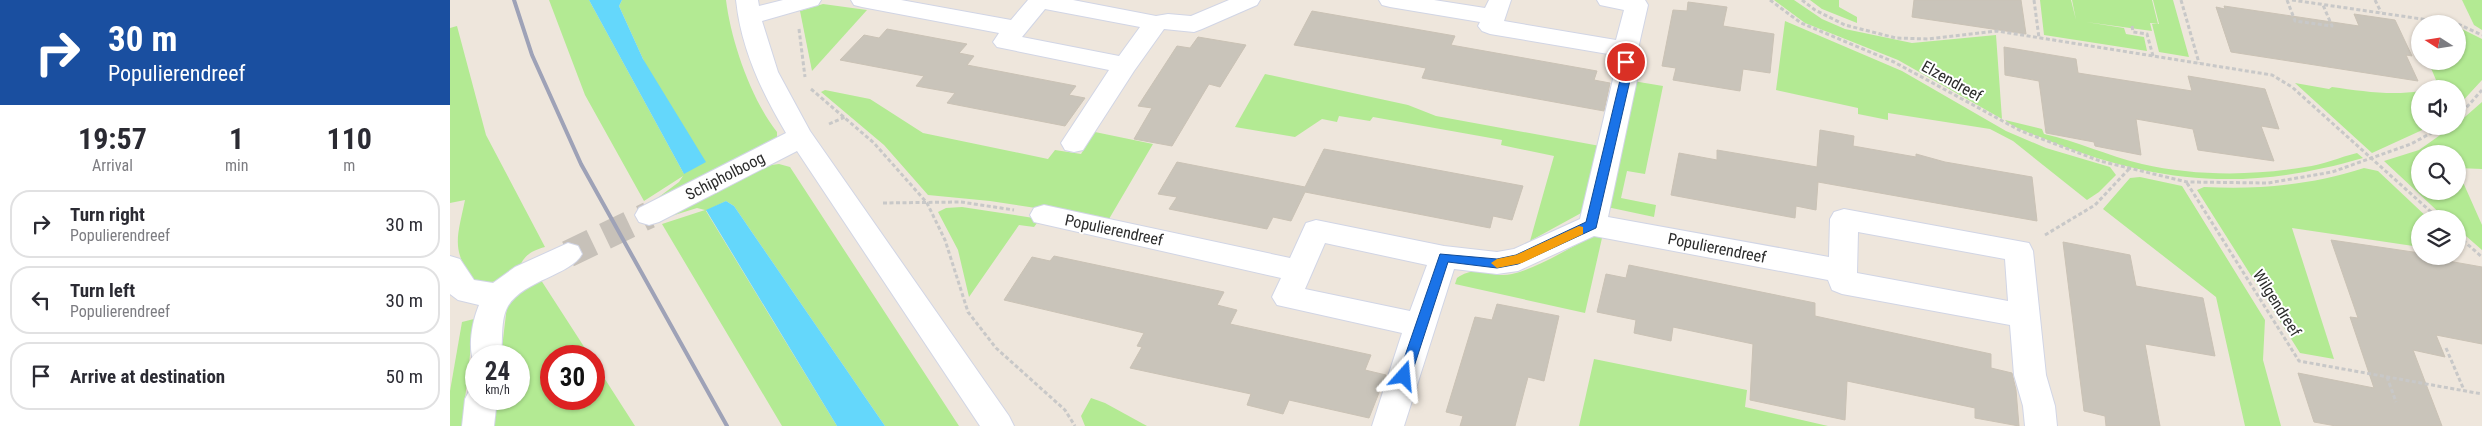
<!DOCTYPE html>
<html lang="en">
<head>
<meta charset="utf-8">
<style>
	:root { --surface:#fff; --page:#f2f2f3; --text:#2b2b33; --muted:#7c7c81; --line:#e1e1e2 }
	body { margin:0; font-family:"Roboto Condensed",sans-serif; background:var(--page); color:var(--text); height:100vh; display:flex; flex-direction:column; font-size:19px; white-space:nowrap }
	* { box-sizing:border-box; margin:0 }
	p { font-size:16px; color:var(--muted) }
	.icon { flex:none; width:28px; height:28px; fill:none; stroke:currentColor; stroke-width:2; stroke-linecap:round; stroke-linejoin:round }
	.map { position:relative; flex:1; overflow:hidden }
	.drawer { display:flex; flex-direction:column; background:var(--surface); width:450px }
	.drawer>* { flex:none }
	.guide { background:#1a4fa0; color:#fff; overflow:hidden }
	.needle { width:32px; rotate:282deg }
	.controls { position:absolute; left:1961px; top:15px; display:grid; gap:10px }
	.controls a { display:grid; place-items:center; width:55px; height:55px; border-radius:50%; background:var(--surface); box-shadow:0 1px 4px #0004; font-size:25px }
	.speed { position:absolute; left:15px; top:345px; display:flex; gap:10px; font-size:25px; font-weight:700; text-align:center }
	.speed>* { display:grid; place-content:center; width:65px; height:65px; border-radius:50%; background:var(--surface); box-shadow:0 1px 4px #0004; line-height:1 }
	.speed small { font-size:12px; font-weight:400 }
	.speed .limit { border:8px solid #d22; background:#fff; color:#111 }
	.pin { position:absolute; display:grid; place-items:center; width:42px; height:42px; color:#fff; margin:-21px; border:2px solid #fff; border-radius:50%; box-shadow:0 1px 5px #0007 }
	.me { position:absolute; width:55px; margin:-28px; rotate:18deg; stroke-linejoin:round; filter:drop-shadow(0 0 4px #0008) }
	.turn { display:flex; align-items:center; gap:18px; height:105px; padding:0 25px; font-size:22px }
	.turn .icon { width:65px; height:65px; stroke-width:2.5 }
	.turn b { display:block; font-size:35px; line-height:42px }
	.eta { display:flex; justify-content:space-evenly; align-items:center; height:85px; text-align:center }
	.eta b { font-size:30px; font-weight:700; line-height:35px }
	ul { padding:0; list-style:none }
	li { display:flex; align-items:center; gap:15px; height:68px; margin:0 10px 8px; padding:0 15px; border:2px solid var(--line); border-radius:20px }
	li div { flex:1 }
	li b { display:block; font-size:19px }
	li em { font-style:normal }
	main { display:flex; flex:1; min-height:0 }
	.map>svg:first-child { display:block }
	.green { fill:#b3ea93 }
	.water { fill:#64d7fb }
	.building { fill:#c9c4ba; stroke:#cac2b5 }
	.lines { fill:none; stroke-linecap:round; stroke-linejoin:round }
	.minor-tunnel { stroke:#c7c1b9; stroke-width:27; stroke-dasharray:27 14; stroke-linecap:butt }
	.minor-casing { stroke:#d1d5e5; stroke-width:2 }
	.path { stroke:#c8c8c8; stroke-width:3; stroke-dasharray:4 2.5; stroke-linecap:butt }
	.minor { fill:#fff; fill-rule:evenodd }
	.rail { stroke:#9ea2b7; stroke-width:4 }
	.route { fill:#1a73e8; stroke:#114b97 }
	.slow { fill:#f59e0b }
	.labels { text-anchor:middle; dominant-baseline:central; stroke-width:4; stroke-linejoin:round; paint-order:stroke }
	.street-label { font-size:16px; fill:#2b2b2b; stroke:#fff }
</style>
</head>
<body>
<main>
<section class="drawer">
<div class="guide">
<div class="turn"><svg class="icon" aria-label="right" viewBox="0 0 24 24"><path d="M7 20v-9h11M14 6l5 5-5 5"/></svg><div><b>30 m</b>Populierendreef</div></div>
</div>
<div class="eta">
<div><b>19:57</b><p>Arrival</p></div>
<div><b>1</b><p>min</p></div>
<div><b>110</b><p>m</p></div>
</div>
<ul>
<li><svg class="icon" aria-label="right" viewBox="0 0 24 24"><path d="M7 20v-9h11M14 6l5 5-5 5"/></svg><div><b>Turn right</b><p>Populierendreef</p></div><em>30 m</em></li>
<li><svg class="icon" aria-label="left" viewBox="0 0 24 24"><path d="M17 20v-9H6M10 6l-5 5 5 5"/></svg><div><b>Turn left</b><p>Populierendreef</p></div><em>30 m</em></li>
<li><svg class="icon" aria-label="arrive" viewBox="0 0 24 24"><path d="M6 21V4h12l-3 4 3 4H6"/></svg><div><b>Arrive at destination</b></div><em>50 m</em></li>
</ul>
</section>
<div class="map">
<svg width="2032" height="426" viewBox="0 0 2032 426">
	<rect width="100%" height="100%" fill="#eee6dc"/>
	<g class="green">
		<path d="M99 0H139L234 174 193 59 169 6 172 0H276C281 41 301 99 327 132V138L194 208 229 182 233 176 194 201 135 95Z"/>
		<polygon points="1324,0 1344,0 1372,19 1395,29 1462,43 1546,35 1552,119 1448,60 1355,23"/>
		<polygon points="1360,0 1389,0 1389,7 1407,17 1407,23 1372,9"/>
		<polygon points="1590,0 1621,0 1626,20 1622,0 1702,0 1708,24 1700,23 1702,31 1636,22 1674,28 1676,34 1694,37 1697,51 1594,35"/>
		<polygon points="1703,0 1723,0 1739,57 1709,52 1702,24 1709,24"/>
		<polygon points="2012,0 2032,0 2032,30 2024,25"/>
		<polygon points="373,4 417,10 362,71 350,11"/>
		<polygon points="1335,21 1452,71 1556,131 1596,148 1660,167 1666,175 1649,192 1637,200 1563,141 1540,129 1438,113 1438,120 1408,114 1408,108 1326,90"/>
		<path d="M7 26 36 135 95 247C81 251 74 255 68 270L48 281 27 284C0 251 7 239 15 200L0 203V28Z"/>
		<polygon points="2008,27 2032,39 2032,80 2008,106 2008,89 1976,89 1986,80 1978,61 2008,61"/>
		<polygon points="815,74 958,105 986,116 1150,146 1133,212 1080,241 1104,156 1051,145 1052,140 923,117 920,121 889,116 887,122 872,119 845,137 785,127"/>
		<polygon points="1183,81 1213,86 1195,174 1177,171 1171,198 1206,205 1204,217 1157,207"/>
		<path d="M1845 83 1879 89 1882 87C1911 91 1942 96 1970 91V126H1981L1922 153Z"/>
		<polygon points="375,90 420,99 473,133 598,159 605,150 631,154 645,132 703,144 659,219 540,201 478,195 434,145 371,92"/>
		<polygon points="2032,102 2032,169 2008,168 2008,154 1970,154 1970,191 2008,191 2008,171 2032,225 2032,250 2008,229 2008,219 1996,219 1934,161 1969,150 2003,126 2008,126 2008,123"/>
		<path d="M1555 120 1592 129 1594 134C1627 141 1658 156 1692 164 1744 176 1803 176 1855 167 1873 165 1890 157 1907 153L1913 158C1800 191 1711 185 1602 142 1591 137 1560 127 1555 120Z"/>
		<polygon points="329,164 340,167 509,426 435,426 284,206 276,201 256,211 387,426 332,426 212,224 255,210 247,208 199,223 314,166"/>
		<path d="M1914 168 1928 171 1979 219H1970V247L1842 228 1884 359 1850 353 1747 190 1754 187C1809 190 1861 185 1914 168Z"/>
		<polygon points="1690,177 1732,186 1815,320 1813,360 1831,426 1795,426 1766,297 1653,209 1680,178"/>
		<polygon points="512,207 590,219 584,227 569,225 519,297 508,250 488,212 496,208"/>
		<path d="M1143 236 1152 238 1135 313 1005 284 1007 278C1027 263 1041 279 1062 274 1088 268 1119 248 1143 236Z"/>
		<polygon points="89,277 140,356 101,356 101,399 144,399 144,362 185,426 43,426 46,399 69,399 69,356 51,356 57,306 60,299"/>
		<polygon points="24,319 12,426 0,426 0,391 12,322"/>
		<polygon points="1144,359 1297,390 1295,407 1378,426 1129,426"/>
		<polygon points="641,398 655,403 697,426 635,426 631,416"/>
	</g>
	<g class="water">
		<polygon points="139,0 172,0 169,6 193,59 256,162 234,174"/>
		<polygon points="276,201 284,206 435,426 387,426 256,210"/>
	</g>
	<g class="building">
		<polygon points="1464,0 1571,0 1576,34 1462,17"/>
		<polygon points="1238,2 1277,7 1273,26 1324,34 1320,73 1293,69 1290,91 1223,80 1226,68 1212,66 1223,10 1237,11"/>
		<polygon points="1774,6 1909,26 1904,14 1945,20 1962,56 1956,55 1968,81 1781,52 1766,7 1775,9"/>
		<polygon points="862,11 1005,36 1001,45 1147,71 1144,80 1160,83 1154,111 972,78 976,68 844,45"/>
		<polygon points="437,29 517,44 509,53 524,56 517,65 626,86 619,95 635,98 615,126 497,103 505,93 466,86 474,76 390,60 414,35 429,38"/>
		<polygon points="748,37 796,45 770,87 759,84 722,146 684,139 702,108 688,106 727,46 740,48"/>
		<polygon points="1554,47 1626,59 1628,73 1742,91 1738,76 1815,89 1829,129 1811,126 1824,161 1748,150 1743,129 1686,119 1691,155 1645,146 1644,142 1596,133 1589,81 1555,75"/>
		<polygon points="1370,130 1404,136 1403,146 1466,157 1466,154 1495,162 1582,177 1587,221 1368,182 1366,210 1346,206 1345,218 1221,195 1229,153 1267,160 1267,150 1367,167"/>
		<polygon points="874,149 907,155 1073,186 1062,220 1043,216 1040,228 855,192 841,221 823,217 817,229 719,209 727,197 708,194 727,162 855,187"/>
		<polygon points="1881,240 1970,253 1970,256 2032,267 2032,344 1986,335 1995,357 1963,350 1992,426 1886,426 1864,422 1848,373 1924,388 1900,317 1908,318"/>
		<polygon points="1613,242 1680,255 1686,286 1753,298 1765,356 1695,344 1710,426 1656,426 1655,416 1634,411"/>
		<polygon points="604,256 774,292 767,305 787,310 780,324 921,355 915,370 936,375 919,418 839,400 833,414 797,405 801,394 680,368 692,347 687,346 694,333 554,300 582,257 600,261"/>
		<polygon points="1179,265 1365,303 1365,316 1541,354 1541,368 1562,373 1566,390 1569,426 1525,418 1525,408 1397,381 1395,420 1300,400 1303,344 1223,327 1221,341 1184,333 1186,320 1147,312 1156,274 1176,278"/>
		<polygon points="1047,304 1109,316 1094,381 1078,377 1065,426 1010,426 1013,416 996,412 1025,317 1042,320"/>
	</g>
	<g class="lines">
		<polyline class="minor-tunnel" points="118,254 199,215"/>
		<defs>
			<g id="minor">
				<path d="M286 0H308L309 6 333 0H371L368 5 312 21 328 72 360 131 559 416 564 426H530L347 151 209 222 199 225 189 222 185 215 189 208 336 133C311 91 291 48 286 0Z"/>
				<path d="M401 0H451L561 20 578 0H623L706 16 718 14 741 16 779 0H810L807 5 752 29 744 32 714 29 684 71 633 150 624 152 615 150 611 143 659 70 547 47 543 42 549 33 412 7 404 5ZM595 9 690 27 669 56 572 37Z"/>
				<path d="M929 0H984L1035 8 1039 0H1061L1054 21 1166 40 1174 10 1150 5 1147 0H1195L1198 5 1188 49V75L1158 217 1379 257 1380 219 1384 212 1394 209 1579 243 1583 251 1596 375 1605 406 1607 426H1575L1573 406 1564 375 1560 325 1392 294 1382 290 1378 280 1144 236 1068 271 1047 274 1004 269 954 426H922L952 333 827 305 822 297 831 278 584 222 580 215 584 208 594 205 840 258 856 223 866 220 994 246 1047 252 1064 249 1130 219 1164 75V55L1040 34 1032 31 1028 26 1030 22 940 7 932 5ZM1408 232 1555 259 1558 301 1407 273ZM875 243 977 265 960 311 855 289Z"/>
				<path d="M118 243 128 246 132 254C121 275 74 280 58 306 50 320 53 341 51 356H26L25 365C17 349 22 322 29 305L8 300 0 294V256L10 259 24 280 43 283 65 267Z"/>
				<polygon points="26,387 26,399 47,399 44,426 12,426 15,399 20,389"/>
			</g>
		</defs>
		<use href="#minor" class="minor-casing"/>
		<g class="path">
			<polyline points="1320,0 1351,23 1444,62 1571,131 1650,161 1737,182 1818,183 1882,172 1961,144 1994,126"/>
			<polyline points="1352,0 1365,10 1395,25 1446,38 1478,39 1547,31 1822,75 1842,87 1989,219"/>
			<polyline points="1584,0 1589,38"/>
			<polyline points="1731,0 1749,63"/>
			<polyline points="1837,0 1845,21 1882,26 1873,5"/>
			<polyline points="1842,0 2006,24"/>
			<polyline points="1925,0 1931,12"/>
			<polyline points="2008,24 2032,35"/>
			<polyline points="1682,26 1683,32 1697,34 1703,56"/>
			<polyline points="349,29 355,77"/>
			<polyline points="361,89 424,143 477,203 495,240 518,312 546,348 615,410 625,426"/>
			<polyline points="2008,117 2032,90"/>
			<polyline points="379,124 395,117"/>
			<polyline points="1737,183 1849,361 2032,394"/>
			<polyline points="433,203 511,202 564,210"/>
			<polyline points="1595,235 1645,205 1679,169"/>
			<polyline points="2008,236 2032,257"/>
			<polyline points="1996,348 2014,390"/>
			<polyline points="1937,377 1946,402"/>
		</g>
		<use href="#minor" class="minor"/>
		<polyline class="rail" points="64,0 82,55 131,164 277,426"/>
	</g>
	<polygon class="route" points="1176,59 1181,62 1181,76 1146,228 1068,264 1047,268 998,262 961,376 954,381 950,379 948,376 990,254 1047,259 1066,255 1136,222 1171,76 1171,62"/>
	<polygon class="slow" points="1129,226 1133,227 1133,234 1072,263 1047,268 1041,263 1047,259 1066,255"/>
	<g class="labels">
		<g class="street-label">
			<text transform="translate(1502 81) rotate(29)">Elzendreef</text>
			<text transform="translate(275 176) rotate(-27)">Schipholboog</text>
			<text transform="translate(664 230) rotate(12)">Populierendreef</text>
			<text transform="translate(1267 248) rotate(11)">Populierendreef</text>
			<text transform="translate(1827 303) rotate(58)">Wilgendreef</text>
		</g>
	</g>
</svg>
<div class="controls">
<a><svg class="needle" viewBox="-14 -14 28 28"><path d="M0-13l5 13h-10z" fill="#e53935"/><path d="M0 13l5-13h-10z" fill="#7c7c81"/></svg></a>
<a><svg class="icon" aria-label="sound" viewBox="0 0 24 24"><path d="M4 9h4l5-4v14l-5-4H4zM17 9q2 3 0 6"/></svg></a>
<a><svg class="icon" aria-label="search" viewBox="0 0 24 24"><circle cx="10" cy="10" r="6"/><path d="M15 15l6 6"/></svg></a>
<a><svg class="icon" aria-label="layers" viewBox="0 0 24 24"><path d="M12 4l9 5-9 5-9-5zM3 14l9 5 9-5"/></svg></a>
</div>
<div class="speed"><div>24<small>km/h</small></div><div class="limit">30</div></div>
<div class="pin" style="left:1176px;top:62px;background:#d93025"><svg class="icon" aria-label="arrive" viewBox="0 0 24 24"><path d="M6 21V4h12l-3 4 3 4H6"/></svg></div>
<svg class="me" style="left:954px;top:376px" viewBox="-20 -20 40 40"><path d="M0-17L14 15 0 8-14 15z" fill="#1a73e8" stroke="#fff" stroke-width="4"/></svg>
</div>
</main>
</body>
</html>
